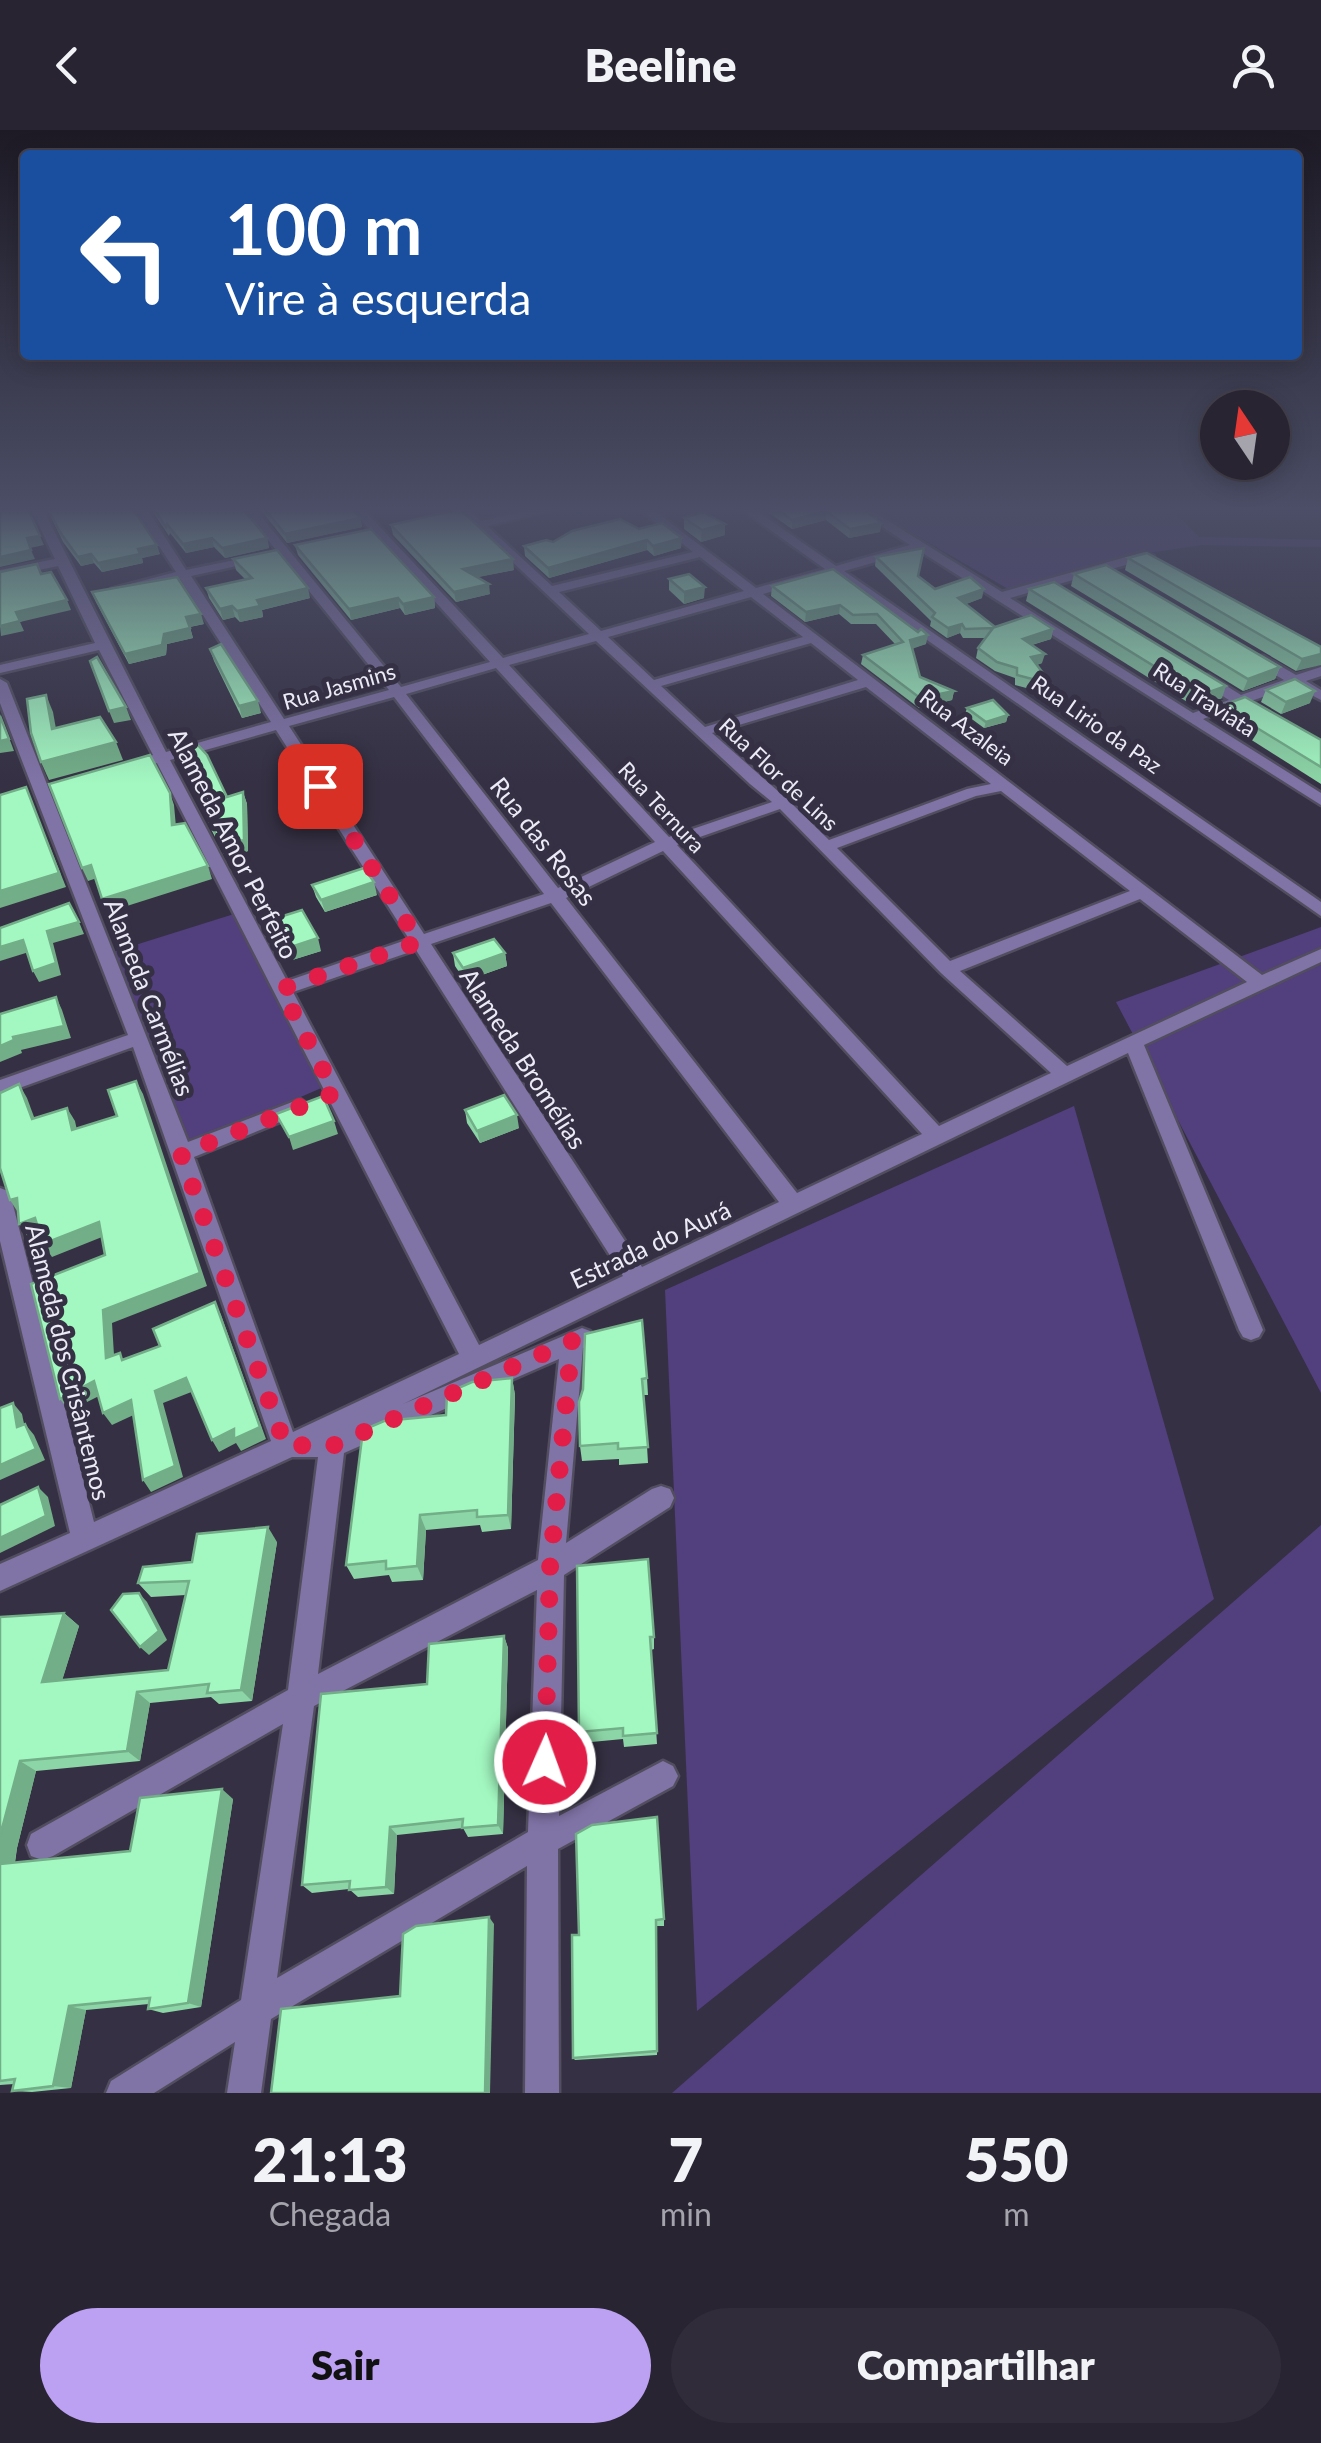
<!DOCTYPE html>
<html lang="pt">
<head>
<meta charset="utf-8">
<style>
	:root { --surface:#282432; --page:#302c3a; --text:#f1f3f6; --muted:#a5a4ac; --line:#44414d; --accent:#bca0f2 }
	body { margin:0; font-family:Lato,sans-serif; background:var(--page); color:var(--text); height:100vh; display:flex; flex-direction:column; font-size:38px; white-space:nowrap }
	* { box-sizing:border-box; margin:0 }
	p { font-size:32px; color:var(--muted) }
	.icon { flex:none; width:55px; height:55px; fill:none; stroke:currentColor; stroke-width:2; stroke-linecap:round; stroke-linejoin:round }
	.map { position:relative; height:1963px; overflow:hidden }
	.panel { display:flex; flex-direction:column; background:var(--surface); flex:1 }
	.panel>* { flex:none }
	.guide { position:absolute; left:20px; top:20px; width:1282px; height:210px; border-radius:10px; box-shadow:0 5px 25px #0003,0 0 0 2px var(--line); background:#1a4fa0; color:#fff; overflow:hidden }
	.needle { width:65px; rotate:347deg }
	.controls { position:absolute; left:1200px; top:260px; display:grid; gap:20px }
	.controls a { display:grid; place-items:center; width:90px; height:90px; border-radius:50%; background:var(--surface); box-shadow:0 5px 25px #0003,0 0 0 2px var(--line); font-size:50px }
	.pin { position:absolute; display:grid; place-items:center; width:85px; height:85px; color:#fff; margin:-42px; border-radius:20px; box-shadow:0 5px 15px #0006 }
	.me { position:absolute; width:110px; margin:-55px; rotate:2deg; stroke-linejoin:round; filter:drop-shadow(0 0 8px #0008) }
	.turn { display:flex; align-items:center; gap:35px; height:210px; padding:0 40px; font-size:45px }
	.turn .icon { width:130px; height:130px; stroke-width:2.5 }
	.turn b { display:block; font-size:70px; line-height:85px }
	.eta { display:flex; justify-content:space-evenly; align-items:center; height:170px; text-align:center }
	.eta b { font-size:60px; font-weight:800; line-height:70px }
	.primary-button { display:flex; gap:20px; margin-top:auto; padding:20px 40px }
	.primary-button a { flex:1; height:115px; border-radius:60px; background:var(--accent); color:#111; font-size:40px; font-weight:800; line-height:115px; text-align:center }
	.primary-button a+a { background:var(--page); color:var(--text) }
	header { display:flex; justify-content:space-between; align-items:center; height:130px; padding:0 40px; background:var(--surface); font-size:45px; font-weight:800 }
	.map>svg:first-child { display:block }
	.green { fill:#523f7d }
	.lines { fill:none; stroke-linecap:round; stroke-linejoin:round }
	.minor-casing { stroke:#524e60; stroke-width:5 }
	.minor { fill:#8073a6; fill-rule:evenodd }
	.wall { fill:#8cd5a6 }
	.shaded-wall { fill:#72ae87 }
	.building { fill:#a3f8c1; stroke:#72ae87; stroke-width:2.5 }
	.route { stroke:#e11d48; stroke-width:18; stroke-dasharray:0 32.4 }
	.labels { text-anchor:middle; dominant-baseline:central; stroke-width:10; stroke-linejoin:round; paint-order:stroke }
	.far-street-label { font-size:22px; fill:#eceaf6; stroke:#353043 }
	.street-label { font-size:25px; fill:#eceaf6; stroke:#353043 }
</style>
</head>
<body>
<header><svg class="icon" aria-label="back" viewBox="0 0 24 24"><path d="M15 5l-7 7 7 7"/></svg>Beeline<svg class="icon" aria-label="person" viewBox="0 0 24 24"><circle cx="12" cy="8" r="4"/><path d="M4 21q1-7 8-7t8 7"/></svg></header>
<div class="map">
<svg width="1321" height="1963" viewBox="0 0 1321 1963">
	<rect width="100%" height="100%" fill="#353043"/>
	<g class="green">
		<polygon points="871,379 1171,379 1199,407 1321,410 1321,417 1202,415 1147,423 1010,460"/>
		<polygon points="234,784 326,956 186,1017 113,822"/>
		<polygon points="1321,797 1321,1263 1116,872"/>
		<polygon points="1074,976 1214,1469 697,1881 665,1160"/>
		<polygon points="1321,1395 1321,1963 672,1963"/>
	</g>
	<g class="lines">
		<defs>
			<path id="minor" d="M31 379H43L166 622 271 592 180 449 117 463 111 459 176 442 135 379H147L186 440 264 424V430L191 446 284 589 389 560 243 379H255L401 557 490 532 351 379H363L503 528 589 504 456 379H468L481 391 536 379H557L487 396 552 456 693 422 639 379H652L756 458 825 439 741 379H754L836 436 910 415 855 379H869L1002 462 1144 422 1154 426V432L1143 430 1010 468 1193 583 1229 570 1199 551V545H1209L1241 565 1284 550 1253 532V526H1263L1296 545 1321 537V546L1306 551 1321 560V570L1294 556 1251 571 1265 580V586H1255L1239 576 1203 589 1321 663V675L918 420 844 441 1321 772V786L833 444 763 464 1262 845 1321 819V832L1144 915 1263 1200 1259 1207 1251 1210 1243 1207 1239 1200 1128 923 403 1274 582 1198 590 1201 594 1208 590 1215 583 1218 566 1413 652 1359 661 1356 670 1359 674 1368 670 1377 564 1445 559 1686 663 1631 673 1636 678 1646 673 1656 558 1719 559 1963H525L527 1736 271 1889 261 1963H227L235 1912 154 1963H106L111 1951 241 1870 283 1594 53 1726 42 1730 31 1726 27 1715 31 1704 288 1560 318 1327H292L0 1461V1434L70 1403 0 1111V1058L8 1061 11 1067 94 1392 271 1311 133 917 0 965V950L128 905 9 597 0 573V549L7 553 188 1012 300 969 310 976 307 981 194 1027 293 1302 459 1224 157 633 127 642 119 637 153 625 99 520 0 543V535L95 513 58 436 0 448V440L55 429ZM700 427 744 461 601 501 559 462ZM751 467 803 507 654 550 608 507ZM596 511 750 654 772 672 669 707 509 535ZM811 513 858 550 705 597 661 556ZM496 538 655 712 558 758 406 564ZM866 557 991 654 967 659 829 710 788 670 712 603ZM394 567 544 764 424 804 289 596ZM276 600 409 809 287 851 170 630ZM1001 661 1130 761 950 831 837 718 976 666ZM780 679 941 843 1051 943 939 996 677 715ZM663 721 922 1004 797 1063 566 768ZM1140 769 1247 852 1067 936 960 841ZM551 773 779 1072 642 1137 431 814ZM416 820 623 1146 479 1215 293 862ZM559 1229 538 1430 318 1544 344 1323ZM537 1460 528 1702 277 1848 314 1576Z"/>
		</defs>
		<use href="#minor" class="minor-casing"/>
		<use href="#minor" class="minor"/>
	</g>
	<g class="wall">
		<polygon points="47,379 133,379 160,424 142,428 143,433 102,442 94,433 81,436 63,412"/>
		<polygon points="151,379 243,379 267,408 269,418 225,428 214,417 186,423 170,403 169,406"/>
		<polygon points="260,379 353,379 360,388 362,397 287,413"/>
		<polygon points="770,379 864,379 881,393 880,402 849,408 826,390 792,399 769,383"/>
		<polygon points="684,388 725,405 701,412 684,399"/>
		<polygon points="391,395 514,440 477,447 490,464 456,472 393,405"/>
		<polygon points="639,399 681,418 654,426 647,420 549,448 525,426 524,416"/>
		<polygon points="295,415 434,467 435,478 405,485 400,478 351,490 298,425"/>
		<polygon points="876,427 918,447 935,459 982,468 966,474 995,497 1053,499 1051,509 1032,515 1042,533 1037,535 1051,554 1049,564 1015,555 1015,548 995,541 976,528 978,518 986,508 963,508 960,503 947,508 930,496 931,491 875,436"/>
		<polygon points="1128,428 1321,517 1296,541 1125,440"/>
		<polygon points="233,429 310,468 262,480 263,487 240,492 235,487 223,490 209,468 206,458 246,450 236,440"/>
		<polygon points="833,439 926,514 912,518 920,547 954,561 952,570 919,578 861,534 863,525 895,514 876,494 851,494 839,484 805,492 771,466 772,456"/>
		<polygon points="1074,444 1280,537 1275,549 1243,561 1071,456"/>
		<polygon points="669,449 704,468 684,474 669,460"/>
		<polygon points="1029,459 1222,568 1197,578 1026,471"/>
		<polygon points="92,462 204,494 190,497 193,508 167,514 166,525 129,534 96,472"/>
		<polygon points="210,519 261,583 242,588 214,531"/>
		<polygon points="1266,560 1310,573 1281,584 1261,572"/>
		<polygon points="1221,576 1321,610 1321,654 1217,588"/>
		<polygon points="967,578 1008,585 1006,592 984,598 965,584"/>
		<polygon points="172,620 227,667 243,662 247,674 248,721 226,728 212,701 208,689 212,689 176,631"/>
		<polygon points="312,755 377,765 325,782 316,767"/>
		<polygon points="270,790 321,821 289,831 274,803"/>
		<polygon points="453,823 505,823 507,836 465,851 455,836"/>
		<polygon points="465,980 519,998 480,1013 467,993"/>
		<polygon points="642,1190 647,1248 648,1265 644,1265 648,1333 619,1335 619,1329 582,1331 580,1316"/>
		<polygon points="512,1248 515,1265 511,1399 482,1402 480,1395 426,1400 423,1450 392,1452 389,1445 354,1449 346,1435 446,1285"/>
		<polygon points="277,1412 252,1571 219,1574 211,1567 150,1573 140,1631 36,1641 17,1718 15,1733 130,1721 233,1669 201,1877 163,1883 148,1879 149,1874 86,1880 71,1958 32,1962 12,1961 14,1954 0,1955 0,1487 64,1483 79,1496 62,1550 168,1540 186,1465 151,1467 138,1453 192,1432"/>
		<polygon points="577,1436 654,1507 654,1519 651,1520 657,1614 624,1617 623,1609 581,1613 579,1602"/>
		<polygon points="504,1506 508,1518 503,1704 468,1707 463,1698 397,1705 394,1764 358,1767 349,1759 312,1763 302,1755 427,1554"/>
		<polygon points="664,1789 664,1796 656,1796 657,1925 575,1930 573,1928 572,1805"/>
	</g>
	<g class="shaded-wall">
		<polygon points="826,381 826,390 792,399 792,390"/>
		<polygon points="360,388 362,397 287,413 285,404"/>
		<polygon points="881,393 880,402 849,408 850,399"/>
		<polygon points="725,394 725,405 701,412 702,400"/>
		<polygon points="40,406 44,415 30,418 27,408"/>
		<polygon points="212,408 214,417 186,423 183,414"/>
		<polygon points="267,408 269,418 225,428 222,418"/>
		<polygon points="682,408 681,418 654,426 653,416"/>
		<polygon points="647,410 647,420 549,448 548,438"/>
		<polygon points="157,415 160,424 142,428 143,433 102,442 98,433 138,419"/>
		<polygon points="31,420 35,429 0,437 0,427"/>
		<polygon points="91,424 94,433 81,436 78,427"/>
		<polygon points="513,429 514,440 464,450 463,439"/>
		<polygon points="489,454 490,464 456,472 454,462"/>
		<polygon points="705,457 704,468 684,474 684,462"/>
		<polygon points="308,458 310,468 262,480 263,487 240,492 237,481 257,470"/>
		<polygon points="984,459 982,468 956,478 958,468"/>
		<polygon points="434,467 435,478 405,485 403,474"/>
		<polygon points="398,468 400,478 351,490 349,479"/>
		<polygon points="67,470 71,480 20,492 24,501 1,506 0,496 16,482"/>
		<polygon points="840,475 839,484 805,492 806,482"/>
		<polygon points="232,476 235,487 223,490 220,479"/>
		<polygon points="201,484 204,494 189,497 186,487"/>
		<polygon points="962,494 960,503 947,508 948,498"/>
		<polygon points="190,498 193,508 167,514 166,525 129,534 125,524 164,504"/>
		<polygon points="1053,499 1051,509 1021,518 1023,509"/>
		<polygon points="928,505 926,514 909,520 910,510"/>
		<polygon points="1045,524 1042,533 1029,537 1031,527"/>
		<polygon points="1321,524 1321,535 1296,541 1302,529"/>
		<polygon points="1280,537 1275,549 1243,561 1248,549"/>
		<polygon points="1226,556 1222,568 1197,578 1201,565"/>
		<polygon points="954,561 952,570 919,578 920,568"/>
		<polygon points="1315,561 1310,573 1281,584 1286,572"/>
		<polygon points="46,565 53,582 59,616 52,599"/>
		<polygon points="258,571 261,583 242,588 239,576"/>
		<polygon points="126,577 131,590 114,593 109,581"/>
		<polygon points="0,584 14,621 0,623"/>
		<polygon points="1008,585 1006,592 984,598 986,592"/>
		<polygon points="116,612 123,630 49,650 41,632"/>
		<polygon points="26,657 66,757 0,778 0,761"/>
		<polygon points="243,662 247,674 248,721 226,728 222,716"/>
		<polygon points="170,663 174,675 177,708 172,695"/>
		<polygon points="91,735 97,748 88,751 82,738"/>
		<polygon points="208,736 212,749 108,782 102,769"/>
		<polygon points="374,752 377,765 325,782 321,770"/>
		<polygon points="79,792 84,804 53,813 61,845 39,852 33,841 47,801"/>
		<polygon points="318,808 321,821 289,831 285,819"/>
		<polygon points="23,810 29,822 0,831 0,817"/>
		<polygon points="505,823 507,836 465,851 463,838"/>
		<polygon points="56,867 62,880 71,908 21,920 22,923 0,932 0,916 13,907"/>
		<polygon points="136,951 143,964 207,1156 112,1193 115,1241 106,1228 103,1180"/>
		<polygon points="19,954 27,968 40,1003 32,989"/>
		<polygon points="67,978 75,991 80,1014 72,1000"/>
		<polygon points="517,985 519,998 480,1013 477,1001"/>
		<polygon points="334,991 338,1004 293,1020 289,1007"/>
		<polygon points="17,1068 19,1084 10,1070"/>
		<polygon points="35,1088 44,1102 28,1107 19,1094"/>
		<polygon points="99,1092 107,1105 52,1127 43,1114"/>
		<polygon points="215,1172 221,1185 266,1309 241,1321 236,1313 219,1322 212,1310"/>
		<polygon points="186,1248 194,1261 163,1273 183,1347 151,1362 143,1350 155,1261"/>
		<polygon points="512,1248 515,1265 511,1399 508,1385"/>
		<polygon points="94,1251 103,1264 69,1281 60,1269"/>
		<polygon points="131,1270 140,1282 112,1295 103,1283"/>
		<polygon points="13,1273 22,1284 27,1308 17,1297"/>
		<polygon points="25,1294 34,1305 45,1330 0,1350 0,1335"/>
		<polygon points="38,1357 48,1367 55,1396 0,1423 0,1408"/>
		<polygon points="420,1385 426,1400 423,1450 417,1436"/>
		<polygon points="268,1397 277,1412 252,1571 241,1560"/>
		<polygon points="139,1463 147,1472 167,1510 149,1525 140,1517"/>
		<polygon points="64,1483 79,1496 58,1564 42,1552"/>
		<polygon points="504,1506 508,1518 503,1704 498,1695"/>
		<polygon points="137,1562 150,1573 140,1631 127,1621"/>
		<polygon points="20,1631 36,1641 17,1718 13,1742 0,1737 0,1706"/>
		<polygon points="222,1659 233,1669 201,1877 188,1873"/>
		<polygon points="390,1697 397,1705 394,1764 386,1757"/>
		<polygon points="489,1787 494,1794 490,1963 485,1963"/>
		<polygon points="69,1876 86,1880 71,1958 53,1956"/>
	</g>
	<g class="building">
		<polygon points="0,379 28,379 40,406 27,408 31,420 0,427"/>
		<polygon points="48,379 133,379 157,415 138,419 140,424 98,433 91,424 78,427 60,402"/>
		<polygon points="154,379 243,379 267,408 222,418 212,408 183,414 167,394 166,397"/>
		<polygon points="265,379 353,379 360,388 285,404"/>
		<polygon points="460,379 513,429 463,439 489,454 454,462 391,395"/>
		<polygon points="776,379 864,379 881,393 850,399 826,381 792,390"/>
		<polygon points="703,382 725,394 702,400 684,388"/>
		<polygon points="620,389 639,399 662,393 682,408 653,416 647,410 548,438 524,416 546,410 553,412 572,401"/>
		<polygon points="371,399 434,467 403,474 398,468 349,479 295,415"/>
		<polygon points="924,418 918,446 935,459 970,447 984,459 958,468 995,497 1031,485 1053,499 1023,509 1045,524 1031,527 1051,554 1017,545 1017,538 997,532 978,518 993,498 965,499 962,494 948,498 932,487 935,483 876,427"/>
		<polygon points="277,420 308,458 257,470 260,476 237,481 232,476 220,479 206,458 252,448 233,429"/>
		<polygon points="1147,423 1321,517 1321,524 1302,529 1128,428"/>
		<polygon points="37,434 41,444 51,442 67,470 16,482 20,491 0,496 0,442"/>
		<polygon points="1106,435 1280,537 1248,549 1074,444"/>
		<polygon points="833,439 918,502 921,499 928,505 910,510 920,547 954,561 920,568 863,525 903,512 877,484 853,485 840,475 806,482 772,456"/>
		<polygon points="689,444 705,457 684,462 669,449"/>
		<polygon points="177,447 201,484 186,487 190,498 164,504 162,515 125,524 92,462"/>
		<polygon points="1054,452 1226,556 1201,565 1029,459"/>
		<polygon points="221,514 258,571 239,576 210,519"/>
		<polygon points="97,527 126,577 109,581 90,531"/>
		<polygon points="1295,549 1315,561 1286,572 1266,560"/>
		<polygon points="46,565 52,599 100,587 116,612 41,632 31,603 27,569"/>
		<polygon points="1245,567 1321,610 1321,637 1221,576"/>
		<polygon points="993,570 1008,585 986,592 967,578"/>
		<polygon points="0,586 9,609 0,611"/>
		<polygon points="196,613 207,625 227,667 243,662 244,710 222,716 208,689 216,688 172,620"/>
		<polygon points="150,625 170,663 172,695 185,693 208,736 102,769 91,735 82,738 49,654"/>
		<polygon points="26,657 59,743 0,761 0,665"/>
		<polygon points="364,738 374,752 321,770 312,755"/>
		<polygon points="69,773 79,792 47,801 56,833 33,841 23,810 0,817 0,798"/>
		<polygon points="302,780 318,808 285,819 270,790"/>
		<polygon points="494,809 505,823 463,838 453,823"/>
		<polygon points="56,867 64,896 13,907 14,910 0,916 0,884"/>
		<polygon points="136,951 200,1143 103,1180 106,1228 120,1223 122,1230 160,1216 153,1199 215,1172 260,1297 234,1309 234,1299 212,1310 186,1248 155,1261 175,1336 143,1350 131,1270 103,1283 94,1251 60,1269 31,1154 105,1125 99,1092 43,1114 35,1088 19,1094 17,1068 10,1070 0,1038 0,963 19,954 32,989 67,978 72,1000 117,986 108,960"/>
		<polygon points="504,965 517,985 477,1001 465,980"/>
		<polygon points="323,966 334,991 289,1007 276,984"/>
		<polygon points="642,1190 647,1248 642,1249 648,1317 618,1319 618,1313 580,1316 579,1272 583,1259 585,1204"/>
		<polygon points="512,1248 508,1385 477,1387 477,1380 420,1385 417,1436 386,1439 386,1431 346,1435 363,1300 384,1291 446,1285 447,1263 472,1252"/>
		<polygon points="13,1273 17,1297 25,1294 36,1319 0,1335 0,1278"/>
		<polygon points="38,1357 46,1386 0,1408 0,1375"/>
		<polygon points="268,1397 241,1560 207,1563 209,1554 137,1562 127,1621 20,1631 0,1706 0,1487 64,1483 42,1552 168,1540 189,1451 138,1453 143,1437 192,1432 197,1404"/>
		<polygon points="648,1429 654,1507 650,1507 657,1603 623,1606 623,1598 579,1602 577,1436"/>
		<polygon points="139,1463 159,1501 140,1517 111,1480 123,1464"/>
		<polygon points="504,1506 498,1695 462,1698 463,1689 390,1697 386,1757 349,1760 350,1751 302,1755 321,1564 427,1554 429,1514"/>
		<polygon points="222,1659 188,1873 148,1879 150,1868 69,1876 53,1956 12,1961 15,1949 0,1951 0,1734 130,1721 140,1668"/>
		<polygon points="657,1687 664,1789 656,1790 657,1921 573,1928 572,1805 579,1805 576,1704 592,1695"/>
		<polygon points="489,1787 485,1963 271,1963 281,1879 400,1866 403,1804 416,1796"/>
	</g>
	<linearGradient id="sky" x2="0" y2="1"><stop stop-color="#1d1a25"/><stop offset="0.58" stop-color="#4b4e66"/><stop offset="1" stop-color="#4b4e66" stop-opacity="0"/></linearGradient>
	<rect width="1321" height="654" fill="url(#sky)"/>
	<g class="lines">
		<polyline class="route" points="320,656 419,812 281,859 335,963 181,1024 285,1315 332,1316 572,1211 550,1438 545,1632"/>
	</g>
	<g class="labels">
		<g class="far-street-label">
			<text transform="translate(339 556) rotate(-16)">Rua Jasmins</text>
			<text transform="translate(1205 569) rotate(33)">Rua Traviata</text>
			<text transform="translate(1097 594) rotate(35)">Rua Lirio da Paz</text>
			<text transform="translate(967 597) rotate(37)">Rua Azaleia</text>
			<text transform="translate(779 644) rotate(43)">Rua Flor de Lins</text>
			<text transform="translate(662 677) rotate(47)">Rua Ternura</text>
		</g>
		<g class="street-label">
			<text transform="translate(544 711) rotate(52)">Rua das Rosas</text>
			<text transform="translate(234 713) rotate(63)">Alameda Amor Perfeito</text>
			<text transform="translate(150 867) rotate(69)">Alameda Carmélias</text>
			<text transform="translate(524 928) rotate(57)">Alameda Bromélias</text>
			<text transform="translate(650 1114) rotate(-25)">Estrada do Aurá</text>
			<text transform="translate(69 1232) rotate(76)">Alameda dos Crisântemos</text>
		</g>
	</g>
</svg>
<div class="controls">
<a><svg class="needle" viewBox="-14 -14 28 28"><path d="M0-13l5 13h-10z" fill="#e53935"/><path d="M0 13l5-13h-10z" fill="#a5a4ac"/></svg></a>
</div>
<div class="pin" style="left:320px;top:656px;background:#d93025"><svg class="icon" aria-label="arrive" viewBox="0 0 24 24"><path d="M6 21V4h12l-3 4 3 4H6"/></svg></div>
<svg class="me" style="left:545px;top:1632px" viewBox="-20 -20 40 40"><circle r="17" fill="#e11d48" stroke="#fff" stroke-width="3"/><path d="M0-11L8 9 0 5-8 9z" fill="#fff"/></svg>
<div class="guide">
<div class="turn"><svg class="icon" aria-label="left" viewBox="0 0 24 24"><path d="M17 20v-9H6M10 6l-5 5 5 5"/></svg><div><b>100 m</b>Vire à esquerda</div></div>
</div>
</div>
<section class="panel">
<div class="eta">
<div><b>21:13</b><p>Chegada</p></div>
<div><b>7</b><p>min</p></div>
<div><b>550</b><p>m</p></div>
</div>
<div class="primary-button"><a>Sair</a><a>Compartilhar</a></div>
</section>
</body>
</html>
